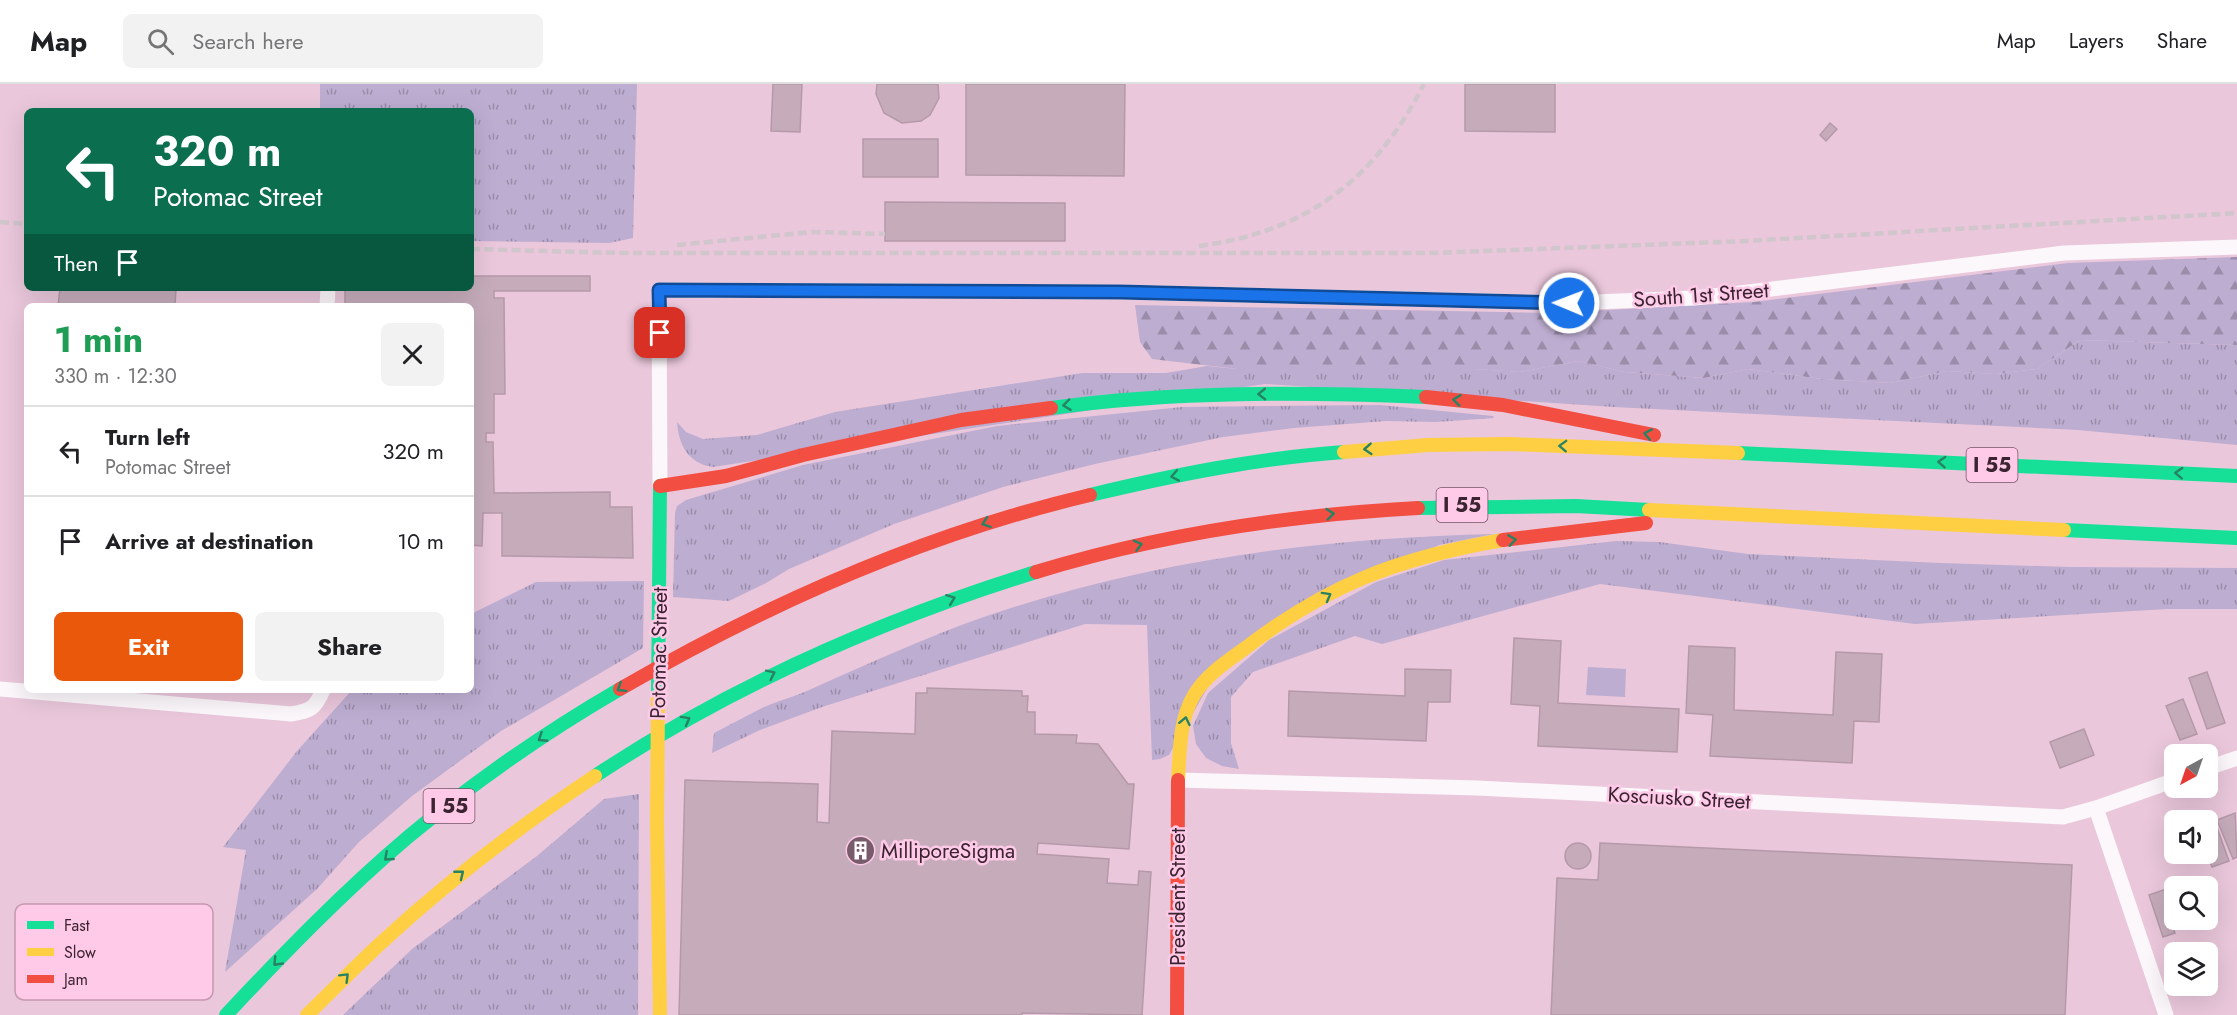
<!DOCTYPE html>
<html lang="en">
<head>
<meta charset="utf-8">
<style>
	:root { --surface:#fff; --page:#f2f2f2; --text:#202124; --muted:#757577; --line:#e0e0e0; --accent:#ea580c }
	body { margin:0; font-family:Jost,sans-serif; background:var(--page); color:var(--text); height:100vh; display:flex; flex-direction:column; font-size:22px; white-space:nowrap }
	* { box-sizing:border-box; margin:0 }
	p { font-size:20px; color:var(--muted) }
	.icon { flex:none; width:33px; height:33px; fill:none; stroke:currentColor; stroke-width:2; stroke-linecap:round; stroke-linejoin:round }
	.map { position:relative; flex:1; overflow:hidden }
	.panel { position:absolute; left:24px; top:219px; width:450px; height:390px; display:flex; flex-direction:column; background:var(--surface); border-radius:9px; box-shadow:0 6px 24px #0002 }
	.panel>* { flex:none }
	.top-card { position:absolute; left:24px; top:24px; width:450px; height:183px; border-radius:9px; box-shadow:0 6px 24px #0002; background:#0b6e4f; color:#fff; overflow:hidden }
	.needle { width:39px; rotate:220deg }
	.controls { position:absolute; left:2164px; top:660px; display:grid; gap:12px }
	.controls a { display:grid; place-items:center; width:54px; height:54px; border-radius:9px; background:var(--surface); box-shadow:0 6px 24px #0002; font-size:30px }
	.pin { position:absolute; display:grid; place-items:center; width:51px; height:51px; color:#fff; margin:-26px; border-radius:12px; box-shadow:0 3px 9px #0006 }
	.me { position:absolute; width:66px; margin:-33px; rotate:271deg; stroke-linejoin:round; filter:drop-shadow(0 0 4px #0008) }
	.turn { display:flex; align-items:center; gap:21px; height:126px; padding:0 30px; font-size:27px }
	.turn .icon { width:78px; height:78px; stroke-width:2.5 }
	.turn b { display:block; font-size:42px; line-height:51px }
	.then { display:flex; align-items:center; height:57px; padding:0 30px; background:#0003; gap:12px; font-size:22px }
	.round { display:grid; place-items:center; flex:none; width:63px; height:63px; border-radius:9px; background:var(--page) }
	.overview { display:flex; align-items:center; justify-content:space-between; height:102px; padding:0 30px }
	h1 { font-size:36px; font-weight:700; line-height:45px; color:#1e9e55 }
	.cta { display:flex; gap:12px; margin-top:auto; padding:12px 30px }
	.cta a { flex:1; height:69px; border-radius:9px; background:var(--accent); color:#fff; font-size:24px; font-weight:700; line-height:69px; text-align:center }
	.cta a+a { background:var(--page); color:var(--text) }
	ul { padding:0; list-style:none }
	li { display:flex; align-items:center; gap:18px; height:90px; padding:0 30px; border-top:2px solid var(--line) }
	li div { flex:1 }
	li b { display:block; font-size:22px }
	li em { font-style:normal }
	header { display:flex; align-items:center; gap:36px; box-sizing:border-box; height:84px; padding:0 30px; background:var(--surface); border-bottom:2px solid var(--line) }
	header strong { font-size:28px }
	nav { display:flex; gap:33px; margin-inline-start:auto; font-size:21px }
	.search { width:420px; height:54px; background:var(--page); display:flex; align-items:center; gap:15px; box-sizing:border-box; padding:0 21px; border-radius:9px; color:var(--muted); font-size:22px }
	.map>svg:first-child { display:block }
	.grass { fill:url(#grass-tufts) }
	.forest { fill:url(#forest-firs) }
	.green { fill:#bdadd1 }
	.building { fill:#c6acbb; stroke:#b599a9; stroke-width:1.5 }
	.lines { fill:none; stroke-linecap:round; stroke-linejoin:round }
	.street { stroke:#fcf7fa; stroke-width:15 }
	.fast { stroke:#16e098; stroke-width:14 }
	.slow { stroke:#ffcf43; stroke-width:14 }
	.jam { stroke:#f24e42; stroke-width:14 }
	.rail { stroke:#d0c6cc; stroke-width:4.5; stroke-dasharray:9 4.5; stroke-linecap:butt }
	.oneway { stroke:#288264 }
	.route-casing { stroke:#114b97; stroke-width:15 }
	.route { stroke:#1a73e8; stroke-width:10 }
	.labels { text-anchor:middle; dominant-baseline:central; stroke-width:5; stroke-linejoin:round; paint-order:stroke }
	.shield { fill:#fecae7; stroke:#765568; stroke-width:1.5 }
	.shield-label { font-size:20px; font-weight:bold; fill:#3b2331 }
	.street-label { font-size:21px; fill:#3b2331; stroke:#fecae7 }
	.poi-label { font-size:21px; fill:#3b2331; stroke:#fecae7; text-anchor:start }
	.key { fill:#fecae7; stroke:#c498b0; stroke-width:1.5 }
	.key-label { font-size:16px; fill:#3b2331 }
</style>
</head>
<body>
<header>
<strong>Map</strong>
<div class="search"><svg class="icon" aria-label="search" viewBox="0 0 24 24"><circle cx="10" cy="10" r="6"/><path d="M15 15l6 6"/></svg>Search here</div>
<nav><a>Map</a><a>Layers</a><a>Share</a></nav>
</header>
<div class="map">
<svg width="2237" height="931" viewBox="0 0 2237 931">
	<defs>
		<pattern id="grass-tufts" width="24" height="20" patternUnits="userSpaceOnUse" patternTransform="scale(1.5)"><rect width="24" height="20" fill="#bdadd1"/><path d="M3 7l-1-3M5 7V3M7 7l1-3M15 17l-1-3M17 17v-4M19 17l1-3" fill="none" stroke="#9b8caa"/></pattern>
		<pattern id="forest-firs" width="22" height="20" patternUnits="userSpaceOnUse" patternTransform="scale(1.5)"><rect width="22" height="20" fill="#bdadd1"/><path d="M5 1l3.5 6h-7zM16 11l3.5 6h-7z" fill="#9b8caa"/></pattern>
	</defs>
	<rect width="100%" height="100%" fill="#eac7db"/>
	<g class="grass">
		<polygon points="320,0 637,0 633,154 609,159 471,157 471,27 320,27"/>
		<path d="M2080 256 2237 261V361L2078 346 1614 323 1265 300 713 383C688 379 679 362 677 338L686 348 703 355 757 351 835 328 1082 289H1166L1207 282 1237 285H1475L1520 288 1578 277 1625 288 1704 294 1748 285 1822 295 1890 299 1947 287 1995 290 2037 285Z"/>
		<polygon points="1380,321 1493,332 1494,334 1436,338 1386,337 1294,344 1223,353 1095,380 1003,403 894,440 789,485 766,499 729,517 673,513 675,429 677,422 686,416 803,381 997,342 1182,323"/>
		<path d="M1494 450 1439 461 1228 568 1169 671 1160 675 1152 676 1147 541 1085 540 822 623 760 646 712 669 714 649C730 641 746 632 762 624 777 617 794 613 809 606 856 585 903 564 951 545 1123 480 1310 454 1494 450Z"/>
		<polygon points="1616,457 1659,458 1748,470 1940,479 2070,483 2237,484 2237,525 2167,525 1915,540 1600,500 1382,560 1355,552 1253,588 1231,613 1231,659 1239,685 1222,682 1206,674 1196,660 1193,642 1208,609 1269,556 1376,498 1444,476"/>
		<polygon points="644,497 643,564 501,647 412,712 359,758 317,805 225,888 246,766 223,763 297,667 352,606 471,606 471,530 536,498"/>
		<polygon points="639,710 638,931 343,931 412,865 537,772 604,715"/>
	</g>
	<polygon class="forest" points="2237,173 2237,261 2080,256 2037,285 1995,290 1947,287 1890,299 1822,295 1748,285 1704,294 1625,288 1578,277 1520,288 1475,285 1237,285 1152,275 1140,258 1135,221 1552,229 1754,218 2068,179"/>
	<polygon class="green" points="1588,583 1626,585 1625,613 1586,611"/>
	<g class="building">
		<polygon points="773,0 802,0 800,48 771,47"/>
		<polygon points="877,0 938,0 939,14 930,31 921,37 902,39 884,29 876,10"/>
		<polygon points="966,0 1125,0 1124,92 966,91"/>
		<polygon points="1465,0 1555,0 1555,48 1465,47"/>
		<polygon points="1830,39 1837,45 1826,57 1820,51"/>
		<rect x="863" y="55" width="75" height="38"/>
		<polygon points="885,118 1065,119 1065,157 885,157"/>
		<polygon points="471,192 590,192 590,207 494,207 494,214 504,214 505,310 494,310 494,349 486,349 486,358 493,358 494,409 610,408 610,423 632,423 633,474 502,472 502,429 483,429 482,462 471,461 471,222 345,222 345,204 471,204"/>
		<polygon points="60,204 176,204 175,222 58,222"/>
		<polygon points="1514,554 1561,557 1558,619 1679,625 1677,668 1538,662 1540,622 1511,620"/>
		<polygon points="1689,562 1735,564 1734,626 1833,631 1836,568 1882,570 1879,638 1854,637 1852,679 1710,672 1713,631 1686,629"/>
		<polygon points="1405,585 1451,586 1450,618 1428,618 1426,657 1288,652 1289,607 1405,612"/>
		<polygon points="2207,588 2225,639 2207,645 2189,594"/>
		<polygon points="927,604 1022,607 1022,612 1028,612 1027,628 1035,628 1035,650 1077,651 1076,659 1098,660 1128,700 1134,700 1129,765 1038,759 1037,770 1109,775 1107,799 1138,801 1139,787 1151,788 1142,931 1022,929 1022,931 679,931 685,696 818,700 817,738 829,739 832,647 915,650 916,609 927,609"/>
		<polygon points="2183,615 2197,650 2180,656 2166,622"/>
		<polygon points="2084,645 2094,671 2060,684 2050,658"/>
		<polygon points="2235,729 2237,773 2233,775 2217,736"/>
		<polygon points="2214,735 2229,777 2212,783 2207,770 2208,737"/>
		<circle cx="1578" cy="772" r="13"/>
		<polygon points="1600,759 2072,781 2065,931 1551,931 1557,794 1598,796"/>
		<polygon points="2172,803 2175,812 2175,836 2179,836 2171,838 2175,849 2163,853 2149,811"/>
	</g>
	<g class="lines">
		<g class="street">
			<polyline points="327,222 328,204"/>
			<polyline points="660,402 659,206 1120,208 1569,219 1694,214 1748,208 2064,169 2237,163"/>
			<path d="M0 605 291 630C310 627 315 625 323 606"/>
			<polyline points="2208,684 2237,674"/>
			<polyline points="1178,696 1477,704 2063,733 2096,724 2175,696"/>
			<polyline points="2096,724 2166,931"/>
		</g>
		<g class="fast">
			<path d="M1051 324C1175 307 1302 308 1426 313"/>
			<polyline points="1738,369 2237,392"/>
			<path d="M1090 411C1174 391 1258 374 1344 368"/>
			<polyline points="1418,424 1576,422 1649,426"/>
			<polyline points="2064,446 2237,454"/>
			<polyline points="658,613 660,402"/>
			<path d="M595 692C731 602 881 536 1036 488"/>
			<path d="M226 931C284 869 343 808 408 753 474 698 546 648 620 605"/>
		</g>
		<g class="slow">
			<polyline points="1344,368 1428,361 1510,360 1738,369"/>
			<polyline points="1649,426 2064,446"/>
			<polyline points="658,613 657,739 660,931"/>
			<path d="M1178 696C1180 668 1179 636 1194 611 1206 591 1226 578 1244 565 1329 500 1398 474 1503 456"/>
			<path d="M307 931C332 907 357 881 382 858 448 797 520 742 595 692"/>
		</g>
		<g class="jam">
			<polyline points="1426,313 1503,321 1654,351"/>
			<polyline points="660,402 726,392 803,371 961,336 1051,324"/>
			<polyline points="1503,456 1646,439"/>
			<path d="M1036 488C1161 450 1288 431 1418 424"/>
			<path d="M620 605C767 520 924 450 1090 411"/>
			<polyline points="1177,931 1178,696"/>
		</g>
		<g class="rail">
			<polyline points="0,138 27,140"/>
			<polyline points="677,161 812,148 885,150"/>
			<path d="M1199 162C1306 148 1375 96 1424 0"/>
			<polyline points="471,165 621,169 1432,169 1746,157 2237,129"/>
		</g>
	</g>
	<defs><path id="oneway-chevron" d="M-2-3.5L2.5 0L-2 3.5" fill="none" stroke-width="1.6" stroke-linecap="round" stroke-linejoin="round" transform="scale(1.5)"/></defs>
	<g class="oneway">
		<use href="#oneway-chevron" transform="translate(1262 310) rotate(179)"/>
		<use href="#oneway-chevron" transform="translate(1457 316) rotate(-173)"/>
		<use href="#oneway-chevron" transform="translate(1067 321) rotate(173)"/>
		<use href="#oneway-chevron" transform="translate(1648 350) rotate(-169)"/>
		<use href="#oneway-chevron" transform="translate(1563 362) rotate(-178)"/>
		<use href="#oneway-chevron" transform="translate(1368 365) rotate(176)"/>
		<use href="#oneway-chevron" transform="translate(1942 378) rotate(-177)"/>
		<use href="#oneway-chevron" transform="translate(2179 389) rotate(-177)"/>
		<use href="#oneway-chevron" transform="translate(1175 392) rotate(169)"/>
		<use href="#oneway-chevron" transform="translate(1330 430) rotate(-6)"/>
		<use href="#oneway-chevron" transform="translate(986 439) rotate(161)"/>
		<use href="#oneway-chevron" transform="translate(1512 456) rotate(-8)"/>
		<use href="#oneway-chevron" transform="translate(1138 461) rotate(-14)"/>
		<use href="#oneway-chevron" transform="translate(1327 512) rotate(-29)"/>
		<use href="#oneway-chevron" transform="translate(951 515) rotate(-21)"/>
		<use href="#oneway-chevron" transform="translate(771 590) rotate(-26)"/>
		<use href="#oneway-chevron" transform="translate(621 604) rotate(148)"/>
		<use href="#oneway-chevron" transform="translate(686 636) rotate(-29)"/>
		<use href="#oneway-chevron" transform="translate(1185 637) rotate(-78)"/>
		<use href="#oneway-chevron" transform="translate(542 654) rotate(147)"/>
		<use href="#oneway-chevron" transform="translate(388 773) rotate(139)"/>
		<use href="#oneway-chevron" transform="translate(460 790) rotate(-39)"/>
		<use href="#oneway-chevron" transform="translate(277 878) rotate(134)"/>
		<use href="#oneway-chevron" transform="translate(345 893) rotate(-45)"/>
	</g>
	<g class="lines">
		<defs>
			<polyline id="route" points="660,249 659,206 1120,208 1569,219"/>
		</defs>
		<use href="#route" class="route-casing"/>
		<use href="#route" class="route"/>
	</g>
	<defs>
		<symbol id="building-disc" viewBox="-11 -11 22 22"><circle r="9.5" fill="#785c6c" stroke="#fecae7"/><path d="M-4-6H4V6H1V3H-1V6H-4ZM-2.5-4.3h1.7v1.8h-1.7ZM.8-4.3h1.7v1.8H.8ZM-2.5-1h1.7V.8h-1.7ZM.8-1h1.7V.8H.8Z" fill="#fff"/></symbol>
	</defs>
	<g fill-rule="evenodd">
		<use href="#building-disc" x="844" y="750" width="33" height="33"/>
	</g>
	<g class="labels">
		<g class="shield">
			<rect x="1966.5" y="364" width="51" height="34" rx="4.5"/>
			<rect x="1436.5" y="404" width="51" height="34" rx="4.5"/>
			<rect x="423.5" y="705" width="51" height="34" rx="4.5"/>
		</g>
		<g class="shield-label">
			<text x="1992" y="381">I 55</text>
			<text x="1462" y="421">I 55</text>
			<text x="449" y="722">I 55</text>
		</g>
		<g class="street-label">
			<text transform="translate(1701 211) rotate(-4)">South 1st Street</text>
			<text transform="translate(659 569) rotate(-89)">Potomac Street</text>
			<text transform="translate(1679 714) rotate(3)">Kosciusko Street</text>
			<text transform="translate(1178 813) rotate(-90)">President Street</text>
		</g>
		<g class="poi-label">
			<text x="881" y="767">MilliporeSigma</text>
		</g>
	</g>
	<rect x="15" y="820" width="198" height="96" rx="9" class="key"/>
	<rect x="27" y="837" width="27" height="8" fill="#16e098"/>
	<rect x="27" y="864" width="27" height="8" fill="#ffcf43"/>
	<rect x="27" y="891" width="27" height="8" fill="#f24e42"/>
	<g class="key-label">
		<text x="64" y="847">Fast</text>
		<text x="64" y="874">Slow</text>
		<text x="64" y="901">Jam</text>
	</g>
</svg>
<div class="controls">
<a><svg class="needle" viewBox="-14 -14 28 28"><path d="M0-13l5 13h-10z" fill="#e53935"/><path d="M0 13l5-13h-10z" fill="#757577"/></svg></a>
<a><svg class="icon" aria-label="sound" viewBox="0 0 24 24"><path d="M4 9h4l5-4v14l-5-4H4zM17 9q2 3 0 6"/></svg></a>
<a><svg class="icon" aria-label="search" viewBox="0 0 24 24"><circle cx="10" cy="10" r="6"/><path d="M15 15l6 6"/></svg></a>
<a><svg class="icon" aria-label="layers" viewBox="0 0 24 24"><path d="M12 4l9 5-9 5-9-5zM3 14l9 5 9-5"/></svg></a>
</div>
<div class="pin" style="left:660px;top:249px;background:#d93025"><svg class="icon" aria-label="arrive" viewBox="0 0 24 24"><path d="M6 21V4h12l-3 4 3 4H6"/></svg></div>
<svg class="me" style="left:1569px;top:219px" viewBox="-20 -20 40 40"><circle r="17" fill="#1a73e8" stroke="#fff" stroke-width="3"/><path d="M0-11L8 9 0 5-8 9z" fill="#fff"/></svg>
<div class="top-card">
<div class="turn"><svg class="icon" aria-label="left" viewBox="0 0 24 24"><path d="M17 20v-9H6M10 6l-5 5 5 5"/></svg><div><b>320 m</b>Potomac Street</div></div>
<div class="then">Then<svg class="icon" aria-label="arrive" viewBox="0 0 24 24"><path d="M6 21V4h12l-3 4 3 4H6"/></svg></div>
</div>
<section class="panel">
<div class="overview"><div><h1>1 min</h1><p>330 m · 12:30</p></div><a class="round"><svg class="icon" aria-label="close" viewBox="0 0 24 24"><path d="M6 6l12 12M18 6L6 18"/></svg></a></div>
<ul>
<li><svg class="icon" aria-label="left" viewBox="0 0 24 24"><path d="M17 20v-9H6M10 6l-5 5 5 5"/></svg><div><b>Turn left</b><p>Potomac Street</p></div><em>320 m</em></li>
<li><svg class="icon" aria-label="arrive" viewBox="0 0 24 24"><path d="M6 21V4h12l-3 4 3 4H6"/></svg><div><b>Arrive at destination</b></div><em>10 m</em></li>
</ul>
<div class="cta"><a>Exit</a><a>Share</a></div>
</section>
</div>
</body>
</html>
